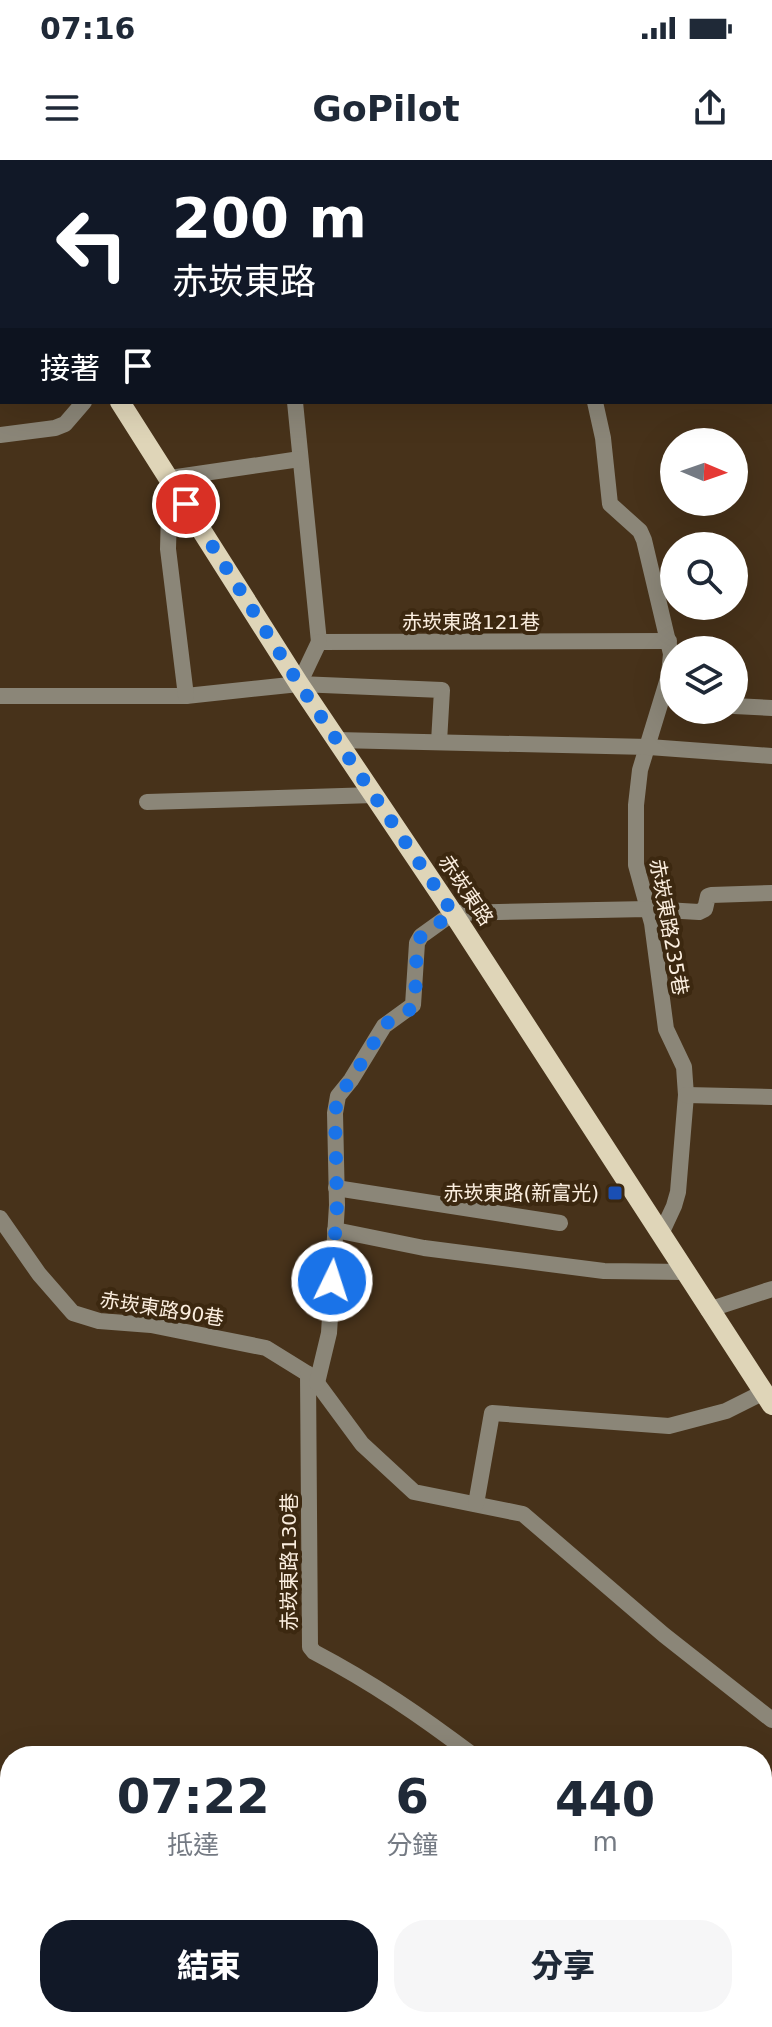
<!DOCTYPE html>
<html lang="zh-TW">
<head>
<meta charset="utf-8">
<style>
	:root { --surface:#fff; --page:#f6f6f7; --text:#1f2937; --muted:#747a83; --accent:#111827 }
	body { margin:0; font-family:"DejaVu Sans","Noto Sans TC",sans-serif; background:var(--page); color:var(--text); height:100vh; display:flex; flex-direction:column; font-size:30px; white-space:nowrap }
	* { box-sizing:border-box; margin:0 }
	p { font-size:26px; color:var(--muted) }
	.icon { flex:none; width:44px; height:44px; fill:none; stroke:currentColor; stroke-width:2; stroke-linecap:round; stroke-linejoin:round }
	.map { position:relative; flex:1; overflow:hidden }
	.side { position:absolute; left:0px; top:1586px; width:772px; height:282px; display:flex; flex-direction:column; background:var(--surface); border-radius:32px 32px 0 0; box-shadow:0 8px 32px #0002 }
	.side>* { flex:none }
	.guide { position:absolute; left:0px; top:0px; width:772px; height:244px; box-shadow:0 8px 32px #0002; background:#111827; color:#fff; overflow:hidden }
	.needle { width:52px; rotate:92deg }
	.buttons { position:absolute; left:660px; top:268px; display:grid; gap:16px }
	.buttons a { display:grid; place-items:center; width:88px; height:88px; border-radius:50%; background:var(--surface); box-shadow:0 8px 32px #0002; font-size:40px }
	.pin { position:absolute; display:grid; place-items:center; width:68px; height:68px; color:#fff; margin:-34px; border:4px solid #fff; border-radius:50%; box-shadow:0 2px 8px #0007 }
	.me { position:absolute; width:88px; margin:-44px; rotate:4deg; stroke-linejoin:round; filter:drop-shadow(0 0 6px #0008) }
	.turn { display:flex; align-items:center; gap:28px; height:168px; padding:0 40px; font-size:36px }
	.turn .icon { width:104px; height:104px; stroke-width:2.5 }
	.turn b { display:block; font-size:56px; line-height:68px }
	.then { display:flex; align-items:center; height:76px; padding:0 40px; background:#0003; gap:16px; font-size:30px }
	.eta { display:flex; justify-content:space-evenly; align-items:center; height:136px; text-align:center }
	.eta b { font-size:48px; font-weight:800; line-height:56px }
	.cta { display:flex; gap:16px; margin-top:auto; padding:16px 40px }
	.cta a { flex:1; height:92px; border-radius:32px; background:var(--accent); color:#fff; font-size:32px; font-weight:800; line-height:92px; text-align:center }
	.cta a+a { background:var(--page); color:var(--text) }
	.status { display:flex; justify-content:space-between; align-items:center; height:56px; padding:0 40px; background:var(--surface); direction:ltr }
	.status svg { height:22px; fill:currentColor }
	header { display:flex; justify-content:space-between; align-items:center; height:104px; padding:0 40px; background:var(--surface); font-size:36px; font-weight:800 }
	.map>svg:first-child { display:block }
	.green { fill:#3b5223 }
	.lines { fill:none; stroke-linecap:round; stroke-linejoin:round }
	.path { stroke:#978672; stroke-width:2; stroke-dasharray:4 6; stroke-linecap:butt }
	.minor { stroke:#8b8678; stroke-width:16 }
	.major { stroke:#dfd5b8; stroke-width:20 }
	.route { stroke:#1a73e8; stroke-width:14; stroke-dasharray:0 25.2 }
	.transit-dot { fill:#1a4fb4; stroke:#3c2810; stroke-width:3 }
	.labels { text-anchor:middle; dominant-baseline:central; stroke-width:8; stroke-linejoin:round; paint-order:stroke }
	.street-label { font-size:20px; fill:#fbeedf; stroke:#3c2810 }
	.poi-label { font-size:20px; fill:#fbeedf; stroke:#3c2810; text-anchor:end }
</style>
</head>
<body>
<div class="status"><b>07:16</b><svg viewBox="0 0 49 12"><path d="M0 12V9h3v3zM5 12V6h3v6zM10 12V3h3v9zM15 12V0h3v12zM26 1h20v11H26zM47 4h2v5h-2z"/></svg></div>
<header><svg class="icon" aria-label="menu" viewBox="0 0 24 24"><path d="M4 6h16M4 12h16M4 18h16"/></svg>GoPilot<svg class="icon" aria-label="share" viewBox="0 0 24 24"><path d="M12 15V3M7 8l5-5 5 5M5 13v7h14v-7"/></svg></header>
<div class="map">
<svg width="772" height="1867" viewBox="0 0 772 1867">
	<rect width="100%" height="100%" fill="#47321a"/>
	<polygon class="green" points="458,0 772,0 772,53 770,54 770,2 451,2"/>
	<g class="lines">
		<polyline class="path" points="573,2 576,0"/>
		<g class="minor">
			<polyline points="127,0 127,2"/>
			<polyline points="220,0 220,2"/>
			<polyline points="307,0 307,2"/>
			<polyline points="0,185 2,184"/>
			<polyline points="295,242 319,482"/>
			<polyline points="595,242 603,278 610,344 640,371 644,380 671,494 669,515 640,610 636,645 636,705 652,763 666,869 684,907 686,935 678,1032 674,1046 661,1074"/>
			<polyline points="0,275 55,268 65,264 84,242"/>
			<polyline points="319,482 669,481"/>
			<polyline points="299,524 319,482"/>
			<polyline points="0,536 186,536 299,524 442,530 439,582"/>
			<polyline points="186,536 168,389 170,318 300,299"/>
			<polyline points="734,546 772,548"/>
			<polyline points="336,580 649,587 772,596"/>
			<polyline points="147,642 374,635"/>
			<polyline points="686,935 772,937"/>
			<polyline points="336,1028 560,1063"/>
			<polyline points="0,1058 39,1114 73,1153 99,1161 151,1165 266,1188 308,1214 317,1223 362,1284 414,1332 523,1354 664,1475 772,1560"/>
			<polyline points="335,1070 424,1088 604,1111 685,1112"/>
			<polyline points="708,1150 772,1129"/>
			<path d="M308 1214 310 1487 314 1492C373 1523 421 1556 474 1596"/>
			<polyline points="317,1223 329,1173 337,1045 335,953 338,936 351,920 384,866 413,845 417,783 421,776 453,753 648,749 699,752 705,749 708,736 711,735 772,733"/>
			<polyline points="476,1344 492,1253 669,1266 726,1251 764,1232"/>
			<polyline points="762,1791 772,1798"/>
		</g>
		<g class="major">
			<polyline points="0,60 2,63"/>
			<polyline points="120,242 299,524 453,753 772,1245"/>
		</g>
	</g>
	<g class="lines">
		<polyline class="route" points="186,344 299,524 453,753 421,776 417,783 415,841 411,849 393,858 384,866 351,920 338,936 335,953 337,1045 332,1121"/>
	</g>
	<rect class="transit-dot" x="607" y="1025" width="16" height="16" rx="4"/>
	<g class="labels">
		<g class="street-label">
			<text x="471" y="462">赤崁東路121巷</text>
			<text transform="translate(466 730) rotate(56)">赤崁東路</text>
			<text transform="translate(669 767) rotate(80)">赤崁東路235巷</text>
			<text transform="translate(162 1149) rotate(9)">赤崁東路90巷</text>
			<text transform="translate(289 1402) rotate(-90)">赤崁東路130巷</text>
		</g>
		<g class="poi-label">
			<text x="599" y="1033">赤崁東路(新富光)</text>
		</g>
	</g>
</svg>
<div class="buttons">
<a><svg class="needle" viewBox="-14 -14 28 28"><path d="M0-13l5 13h-10z" fill="#e53935"/><path d="M0 13l5-13h-10z" fill="#747a83"/></svg></a>
<a><svg class="icon" aria-label="search" viewBox="0 0 24 24"><circle cx="10" cy="10" r="6"/><path d="M15 15l6 6"/></svg></a>
<a><svg class="icon" aria-label="layers" viewBox="0 0 24 24"><path d="M12 4l9 5-9 5-9-5zM3 14l9 5 9-5"/></svg></a>
</div>
<div class="pin" style="left:186px;top:344px;background:#d93025"><svg class="icon" aria-label="arrive" viewBox="0 0 24 24"><path d="M6 21V4h12l-3 4 3 4H6"/></svg></div>
<svg class="me" style="left:332px;top:1121px" viewBox="-20 -20 40 40"><circle r="17" fill="#1a73e8" stroke="#fff" stroke-width="3"/><path d="M0-11L8 9 0 5-8 9z" fill="#fff"/></svg>
<div class="guide">
<div class="turn"><svg class="icon" aria-label="left" viewBox="0 0 24 24"><path d="M17 20v-9H6M10 6l-5 5 5 5"/></svg><div><b>200 m</b>赤崁東路</div></div>
<div class="then">接著<svg class="icon" aria-label="arrive" viewBox="0 0 24 24"><path d="M6 21V4h12l-3 4 3 4H6"/></svg></div>
</div>
<section class="side">
<div class="eta">
<div><b>07:22</b><p>抵達</p></div>
<div><b>6</b><p>分鐘</p></div>
<div><b>440</b><p>m</p></div>
</div>
<div class="cta"><a>結束</a><a>分享</a></div>
</section>
</div>
</body>
</html>
